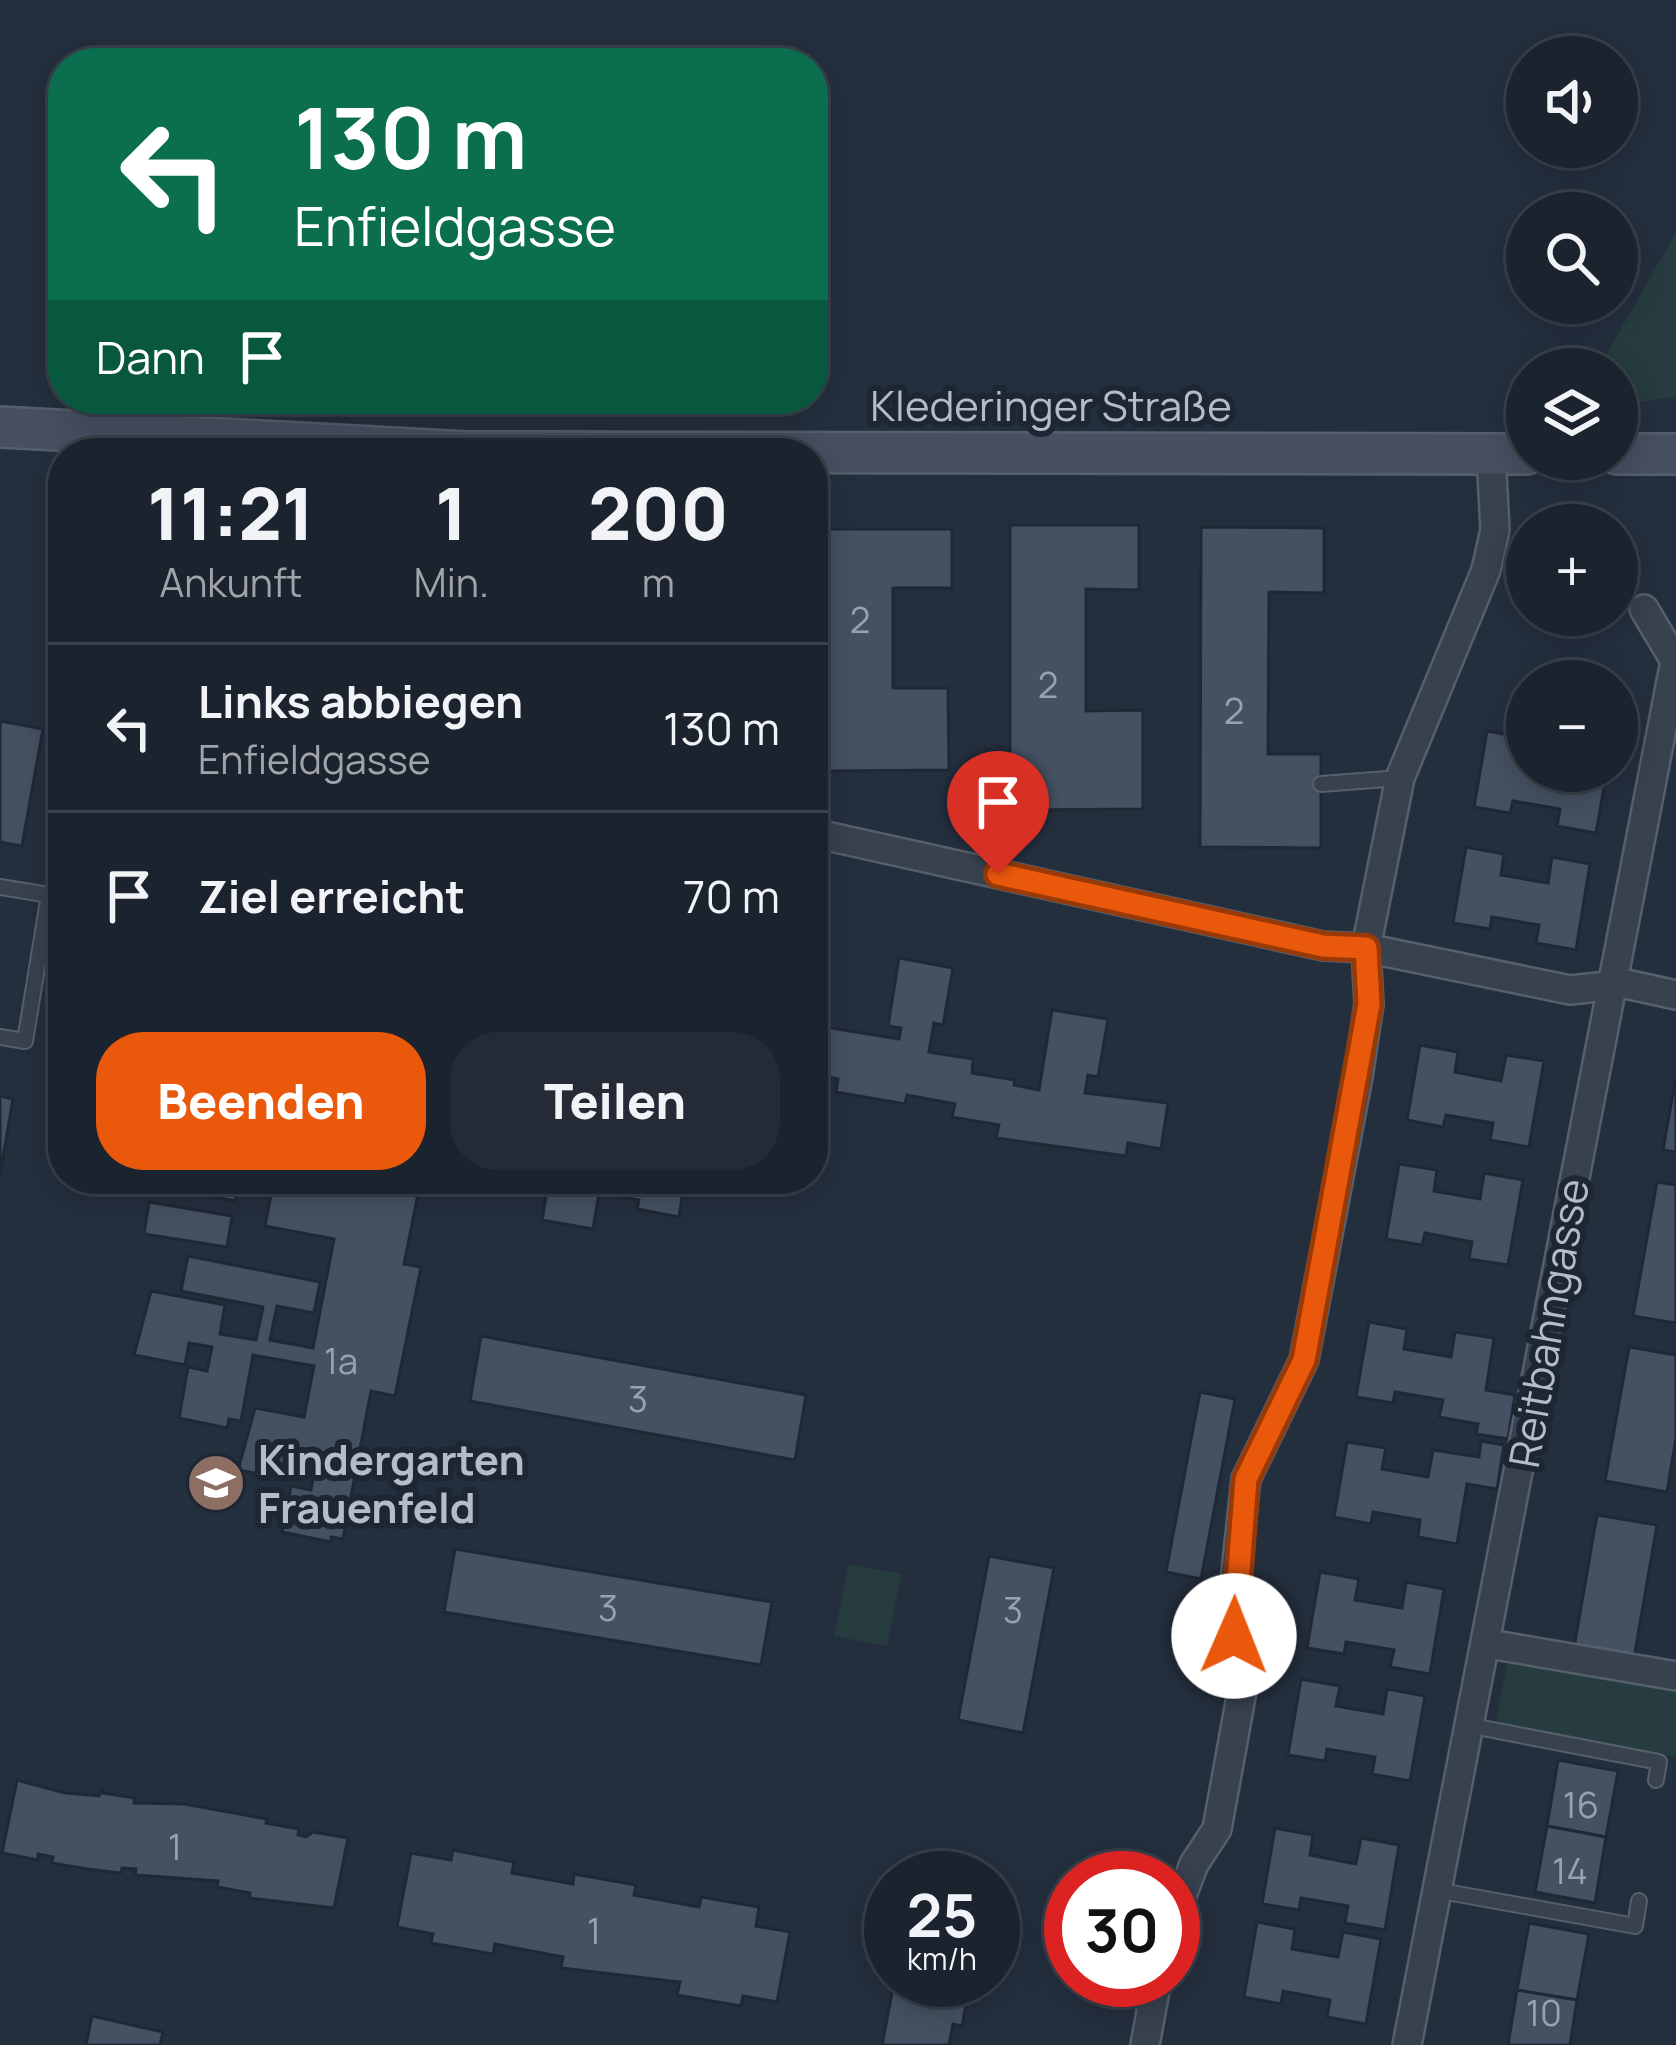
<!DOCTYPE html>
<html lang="de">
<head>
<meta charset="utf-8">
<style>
	:root { --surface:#1b232e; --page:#242b36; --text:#f1f3f6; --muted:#a0a4aa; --line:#39404a; --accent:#ea580c }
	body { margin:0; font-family:Manrope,sans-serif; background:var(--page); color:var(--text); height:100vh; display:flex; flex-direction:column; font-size:45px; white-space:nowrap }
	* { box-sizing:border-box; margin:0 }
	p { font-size:39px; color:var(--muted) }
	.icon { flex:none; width:66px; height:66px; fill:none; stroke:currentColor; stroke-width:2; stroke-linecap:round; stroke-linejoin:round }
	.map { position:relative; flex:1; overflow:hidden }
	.sheet { position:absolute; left:48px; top:438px; width:780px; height:756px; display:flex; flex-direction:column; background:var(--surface); border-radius:48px; box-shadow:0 6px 30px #0003,0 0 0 3px var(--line) }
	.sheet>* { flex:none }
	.guide { position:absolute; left:48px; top:48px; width:780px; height:366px; border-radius:48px; box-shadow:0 6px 30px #0003,0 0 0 3px var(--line); background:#0b6e4f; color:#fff; overflow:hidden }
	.tools { position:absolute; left:1506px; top:36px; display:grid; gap:24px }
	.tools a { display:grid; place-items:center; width:132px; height:132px; border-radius:50%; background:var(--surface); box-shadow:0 6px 30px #0003,0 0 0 3px var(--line); font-size:60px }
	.speed { position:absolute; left:864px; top:1851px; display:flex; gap:24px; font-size:60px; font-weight:700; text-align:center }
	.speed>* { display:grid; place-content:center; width:156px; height:156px; border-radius:50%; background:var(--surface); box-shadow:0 6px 30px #0003,0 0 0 3px var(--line); line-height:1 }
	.speed small { font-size:30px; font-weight:400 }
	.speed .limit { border:18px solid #d22; background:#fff; color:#111 }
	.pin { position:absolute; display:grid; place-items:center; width:102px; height:102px; color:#fff; margin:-123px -51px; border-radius:50% 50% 50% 0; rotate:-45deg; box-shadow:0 0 12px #0007 }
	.pin .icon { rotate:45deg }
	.me { position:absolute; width:132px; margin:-66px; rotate:1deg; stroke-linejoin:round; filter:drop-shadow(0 0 9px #0008) }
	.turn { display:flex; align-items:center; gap:42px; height:252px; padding:0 48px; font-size:54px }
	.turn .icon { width:156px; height:156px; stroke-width:2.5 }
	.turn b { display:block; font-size:84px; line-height:102px }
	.then { display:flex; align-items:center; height:114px; padding:0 48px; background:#0003; gap:24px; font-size:45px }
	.eta { display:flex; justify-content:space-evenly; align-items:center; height:204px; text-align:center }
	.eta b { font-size:72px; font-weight:800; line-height:84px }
	.action { display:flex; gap:24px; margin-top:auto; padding:24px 48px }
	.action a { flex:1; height:138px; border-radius:48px; background:var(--accent); color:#fff; font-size:48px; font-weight:800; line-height:138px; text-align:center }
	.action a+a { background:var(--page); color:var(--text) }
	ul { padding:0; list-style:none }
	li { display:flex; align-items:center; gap:36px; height:168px; padding:0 48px; border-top:3px solid var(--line) }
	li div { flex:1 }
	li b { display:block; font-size:45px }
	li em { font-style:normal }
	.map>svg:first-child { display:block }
	.green { fill:#263c3f }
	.building { fill:#455162; stroke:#1f2835; stroke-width:3 }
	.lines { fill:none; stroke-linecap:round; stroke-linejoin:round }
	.lane-casing { stroke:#565f6c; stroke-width:18 }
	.street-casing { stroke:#565f6c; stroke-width:32 }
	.secondary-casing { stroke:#565f6c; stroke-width:44 }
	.lane { stroke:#38414e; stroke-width:14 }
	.street { stroke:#38414e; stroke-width:27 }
	.secondary { stroke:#465061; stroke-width:39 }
	.route-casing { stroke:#983908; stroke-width:30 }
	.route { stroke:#ea580c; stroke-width:21 }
	.labels { text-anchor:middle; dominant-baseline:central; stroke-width:12; stroke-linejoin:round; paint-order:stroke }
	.number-label { font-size:36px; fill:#98a1af }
	.street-label { font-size:42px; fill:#b4bcc9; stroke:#1d2633 }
	.poi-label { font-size:42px; font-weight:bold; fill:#b4bcc9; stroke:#1d2633; text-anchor:start }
</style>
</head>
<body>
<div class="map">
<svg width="1676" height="2045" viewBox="0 0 1676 2045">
	<rect width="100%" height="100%" fill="#242f3e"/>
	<g class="green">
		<polygon points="1676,232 1676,397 1617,405 1617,369 1598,369"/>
		<polygon points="849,1564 901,1574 887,1646 834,1636"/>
		<polygon points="1509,1651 1676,1682 1676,1757 1496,1724"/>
	</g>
	<g class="building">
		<polygon points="1010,525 1139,525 1139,590 1086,589 1086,711 1143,710 1143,809 1010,810"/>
		<polygon points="1201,527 1324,528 1324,593 1269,592 1268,754 1321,754 1321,848 1200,847"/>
		<polygon points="827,529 952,529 952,588 893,588 893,688 948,688 949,770 828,771"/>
		<polygon points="0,721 43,729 22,846 0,842"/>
		<polygon points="1487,731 1525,738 1522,759 1527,759 1527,771 1607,771 1596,833 1557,826 1560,809 1513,801 1510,813 1474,807"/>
		<polygon points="1466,847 1504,854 1501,875 1548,883 1552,857 1590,864 1576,950 1536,943 1539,925 1492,917 1490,929 1453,923"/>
		<polygon points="899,958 953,968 943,1025 934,1023 929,1052 973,1059 972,1073 1015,1080 1014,1085 1039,1090 1052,1010 1108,1019 1098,1077 1088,1075 1085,1093 1168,1103 1161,1149 1128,1143 1126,1156 996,1138 999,1125 952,1117 955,1104 907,1095 905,1104 836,1092 838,1079 813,1074 813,1025 899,1039 901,1028 888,1026"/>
		<polygon points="1420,1045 1458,1052 1455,1072 1501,1081 1506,1055 1544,1061 1529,1147 1490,1140 1493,1123 1446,1115 1443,1127 1407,1120"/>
		<polygon points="1676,1076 1676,1152 1663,1150"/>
		<polygon points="0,1096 13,1099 0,1175"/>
		<polygon points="1399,1164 1437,1170 1434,1191 1480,1199 1484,1173 1523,1180 1508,1265 1469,1259 1472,1242 1425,1233 1422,1245 1386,1239"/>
		<polygon points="156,1179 239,1179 235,1201 155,1185"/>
		<polygon points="274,1179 421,1179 404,1264 421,1267 395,1396 371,1391 343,1539 331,1537 331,1542 282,1532 291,1486 311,1490 316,1463 291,1458 287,1479 238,1470 255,1408 304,1417 314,1366 253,1355 241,1421 229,1419 227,1428 179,1418 188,1367 207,1371 212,1347 189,1343 185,1365 134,1355 151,1291 225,1305 220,1334 256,1340 263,1307 181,1291 188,1256 320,1282 314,1313 277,1306 270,1340 313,1348 334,1239 265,1226"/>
		<polygon points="549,1179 685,1179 679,1217 637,1209 639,1200 599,1193 593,1229 542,1220"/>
		<polygon points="1657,1182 1676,1185 1676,1323 1633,1316"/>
		<polygon points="149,1202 232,1216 227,1247 144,1234"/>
		<polygon points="1369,1322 1407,1329 1404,1349 1451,1357 1455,1332 1494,1338 1486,1390 1515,1395 1508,1439 1476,1434 1478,1424 1439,1417 1443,1400 1395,1392 1393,1403 1356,1397"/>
		<polygon points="481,1336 806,1395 795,1460 470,1401"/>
		<polygon points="1629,1347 1676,1355 1676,1438 1667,1492 1605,1481"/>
		<polygon points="1200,1392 1235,1399 1201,1579 1166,1572"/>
		<polygon points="1481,1441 1504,1445 1497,1489 1467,1484 1457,1544 1418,1537 1420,1520 1373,1512 1371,1524 1334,1517 1347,1442 1386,1448 1382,1469 1428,1477 1433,1450 1479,1457"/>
		<polygon points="1597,1515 1657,1525 1634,1658 1574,1648"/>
		<polygon points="455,1549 772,1602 761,1665 444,1612"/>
		<polygon points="989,1556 1054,1568 1023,1733 958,1720"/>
		<polygon points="1320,1572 1359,1579 1355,1600 1402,1608 1406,1582 1444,1589 1430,1674 1390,1667 1394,1650 1346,1642 1344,1654 1307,1648"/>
		<polygon points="1301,1679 1340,1686 1336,1706 1383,1714 1387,1689 1425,1696 1410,1781 1372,1774 1375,1757 1327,1749 1325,1761 1288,1755"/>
		<polygon points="1558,1760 1618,1771 1606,1837 1547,1826"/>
		<polygon points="17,1780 65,1793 99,1796 104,1788 103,1793 135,1798 134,1803 184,1804 267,1819 266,1823 299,1829 298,1835 306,1837 313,1832 348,1838 334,1908 249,1898 250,1893 217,1887 218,1881 135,1875 136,1869 122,1868 121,1873 87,1869 52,1863 53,1857 38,1854 38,1860 2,1853"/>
		<polygon points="1547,1826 1606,1837 1595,1903 1535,1892"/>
		<polygon points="1275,1828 1313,1835 1310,1855 1356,1864 1361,1838 1399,1845 1385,1930 1345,1923 1348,1906 1301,1898 1299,1910 1262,1904"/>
		<polygon points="453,1850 514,1862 512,1873 573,1884 574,1874 636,1885 634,1895 699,1907 701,1897 759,1907 756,1926 790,1932 777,2002 743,1996 741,2006 677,1995 680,1982 561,1968 563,1957 495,1944 493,1954 431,1943 433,1934 397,1927 411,1853 451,1860"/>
		<polygon points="1257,1922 1295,1929 1292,1949 1338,1957 1343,1932 1381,1939 1366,2024 1327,2017 1330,2000 1283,1991 1281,2004 1244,1997"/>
		<polygon points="1529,1923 1589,1934 1577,2000 1517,1990"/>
		<polygon points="891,1951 891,1980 988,1980 984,1998 968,1995 962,2026 953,2024 949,2045 882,2045 894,1982 885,1980"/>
		<polygon points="1517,1990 1577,2000 1570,2045 1508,2045"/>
		<polygon points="92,2016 163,2032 160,2045 86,2045"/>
	</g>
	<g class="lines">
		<defs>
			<g id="lane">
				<polyline points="1321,784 1400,778"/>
				<polyline points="0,887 49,895 25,1041 0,1037"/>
				<polyline points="1472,1726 1659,1762 1656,1780"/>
				<polyline points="1441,1891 1635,1926 1639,1901"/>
			</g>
			<g id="street">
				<polyline points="813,833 1323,946 1366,948 1570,990 1626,984 1676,995"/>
				<polyline points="1489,1644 1676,1676"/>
				<polyline points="1173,1919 1194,1864 1217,1829 1245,1675 1232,1608 1246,1479 1304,1360 1358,1077 1369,1004 1366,948 1400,778 1486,570 1495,530 1491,454"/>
				<polyline points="1145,2045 1157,1980"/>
				<polyline points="1407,2045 1675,661 1644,609"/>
			</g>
			<g id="secondary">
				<polyline points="0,427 467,452 1527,454"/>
				<polyline points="1617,454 1676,454"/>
			</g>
		</defs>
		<use href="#lane" class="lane-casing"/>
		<use href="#street" class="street-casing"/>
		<use href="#secondary" class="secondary-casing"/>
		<use href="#lane" class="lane"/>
		<use href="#street" class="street"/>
		<use href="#secondary" class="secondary"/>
	</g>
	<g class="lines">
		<defs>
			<polyline id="route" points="998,874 1323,946 1366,948 1369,1004 1304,1360 1246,1479 1234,1636"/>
		</defs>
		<use href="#route" class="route-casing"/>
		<use href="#route" class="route"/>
	</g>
	<defs>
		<symbol id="school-disc" viewBox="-11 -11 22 22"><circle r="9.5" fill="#8d6e63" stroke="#1d2633"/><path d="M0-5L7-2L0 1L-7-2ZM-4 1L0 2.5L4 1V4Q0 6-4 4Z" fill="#fff"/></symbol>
	</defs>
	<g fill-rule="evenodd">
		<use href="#school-disc" x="183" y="1450" width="66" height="66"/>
	</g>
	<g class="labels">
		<g class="number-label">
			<text x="860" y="619">2</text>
			<text x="1048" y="684">2</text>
			<text x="1234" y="710">2</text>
			<text x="341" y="1360">1a</text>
			<text x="638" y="1398">3</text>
			<text x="608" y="1607">3</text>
			<text x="1013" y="1609">3</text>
			<text x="1581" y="1804">16</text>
			<text x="175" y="1846">1</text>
			<text x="1570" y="1870">14</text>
			<text x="594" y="1930">1</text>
			<text x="1544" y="2012">10</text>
		</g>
		<g class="street-label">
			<text x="1051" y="405">Klederinger Straße</text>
			<text transform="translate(1548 1323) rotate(-80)">Reitbahngasse</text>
		</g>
		<g class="poi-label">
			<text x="258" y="1459">Kindergarten<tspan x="258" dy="48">Frauenfeld</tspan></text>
		</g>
	</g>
</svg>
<div class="tools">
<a><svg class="icon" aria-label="sound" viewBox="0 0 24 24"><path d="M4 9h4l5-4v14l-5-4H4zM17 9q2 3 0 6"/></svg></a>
<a><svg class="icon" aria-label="search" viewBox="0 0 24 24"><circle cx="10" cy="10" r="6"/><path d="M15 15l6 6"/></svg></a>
<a><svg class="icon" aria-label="layers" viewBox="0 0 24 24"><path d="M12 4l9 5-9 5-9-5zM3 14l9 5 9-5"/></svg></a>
<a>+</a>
<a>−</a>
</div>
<div class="speed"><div>25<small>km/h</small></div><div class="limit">30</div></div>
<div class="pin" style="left:998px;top:874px;background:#d93025"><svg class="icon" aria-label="arrive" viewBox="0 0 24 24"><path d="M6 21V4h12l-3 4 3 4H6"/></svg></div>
<svg class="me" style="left:1234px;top:1636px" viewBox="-20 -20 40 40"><circle r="19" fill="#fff"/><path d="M0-13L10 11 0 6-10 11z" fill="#ea580c"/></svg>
<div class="guide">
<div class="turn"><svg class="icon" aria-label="left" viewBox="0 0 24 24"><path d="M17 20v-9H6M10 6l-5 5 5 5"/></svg><div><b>130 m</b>Enfieldgasse</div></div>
<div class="then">Dann<svg class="icon" aria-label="arrive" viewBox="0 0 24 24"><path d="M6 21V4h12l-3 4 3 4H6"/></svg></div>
</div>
<section class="sheet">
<div class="eta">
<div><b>11:21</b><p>Ankunft</p></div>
<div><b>1</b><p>Min.</p></div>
<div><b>200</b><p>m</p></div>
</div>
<ul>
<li><svg class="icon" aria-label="left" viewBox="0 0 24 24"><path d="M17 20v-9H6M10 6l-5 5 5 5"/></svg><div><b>Links abbiegen</b><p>Enfieldgasse</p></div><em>130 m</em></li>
<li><svg class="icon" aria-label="arrive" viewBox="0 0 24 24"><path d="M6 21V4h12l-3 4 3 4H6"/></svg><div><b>Ziel erreicht</b></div><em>70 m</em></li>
</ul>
<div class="action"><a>Beenden</a><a>Teilen</a></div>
</section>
</div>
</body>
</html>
